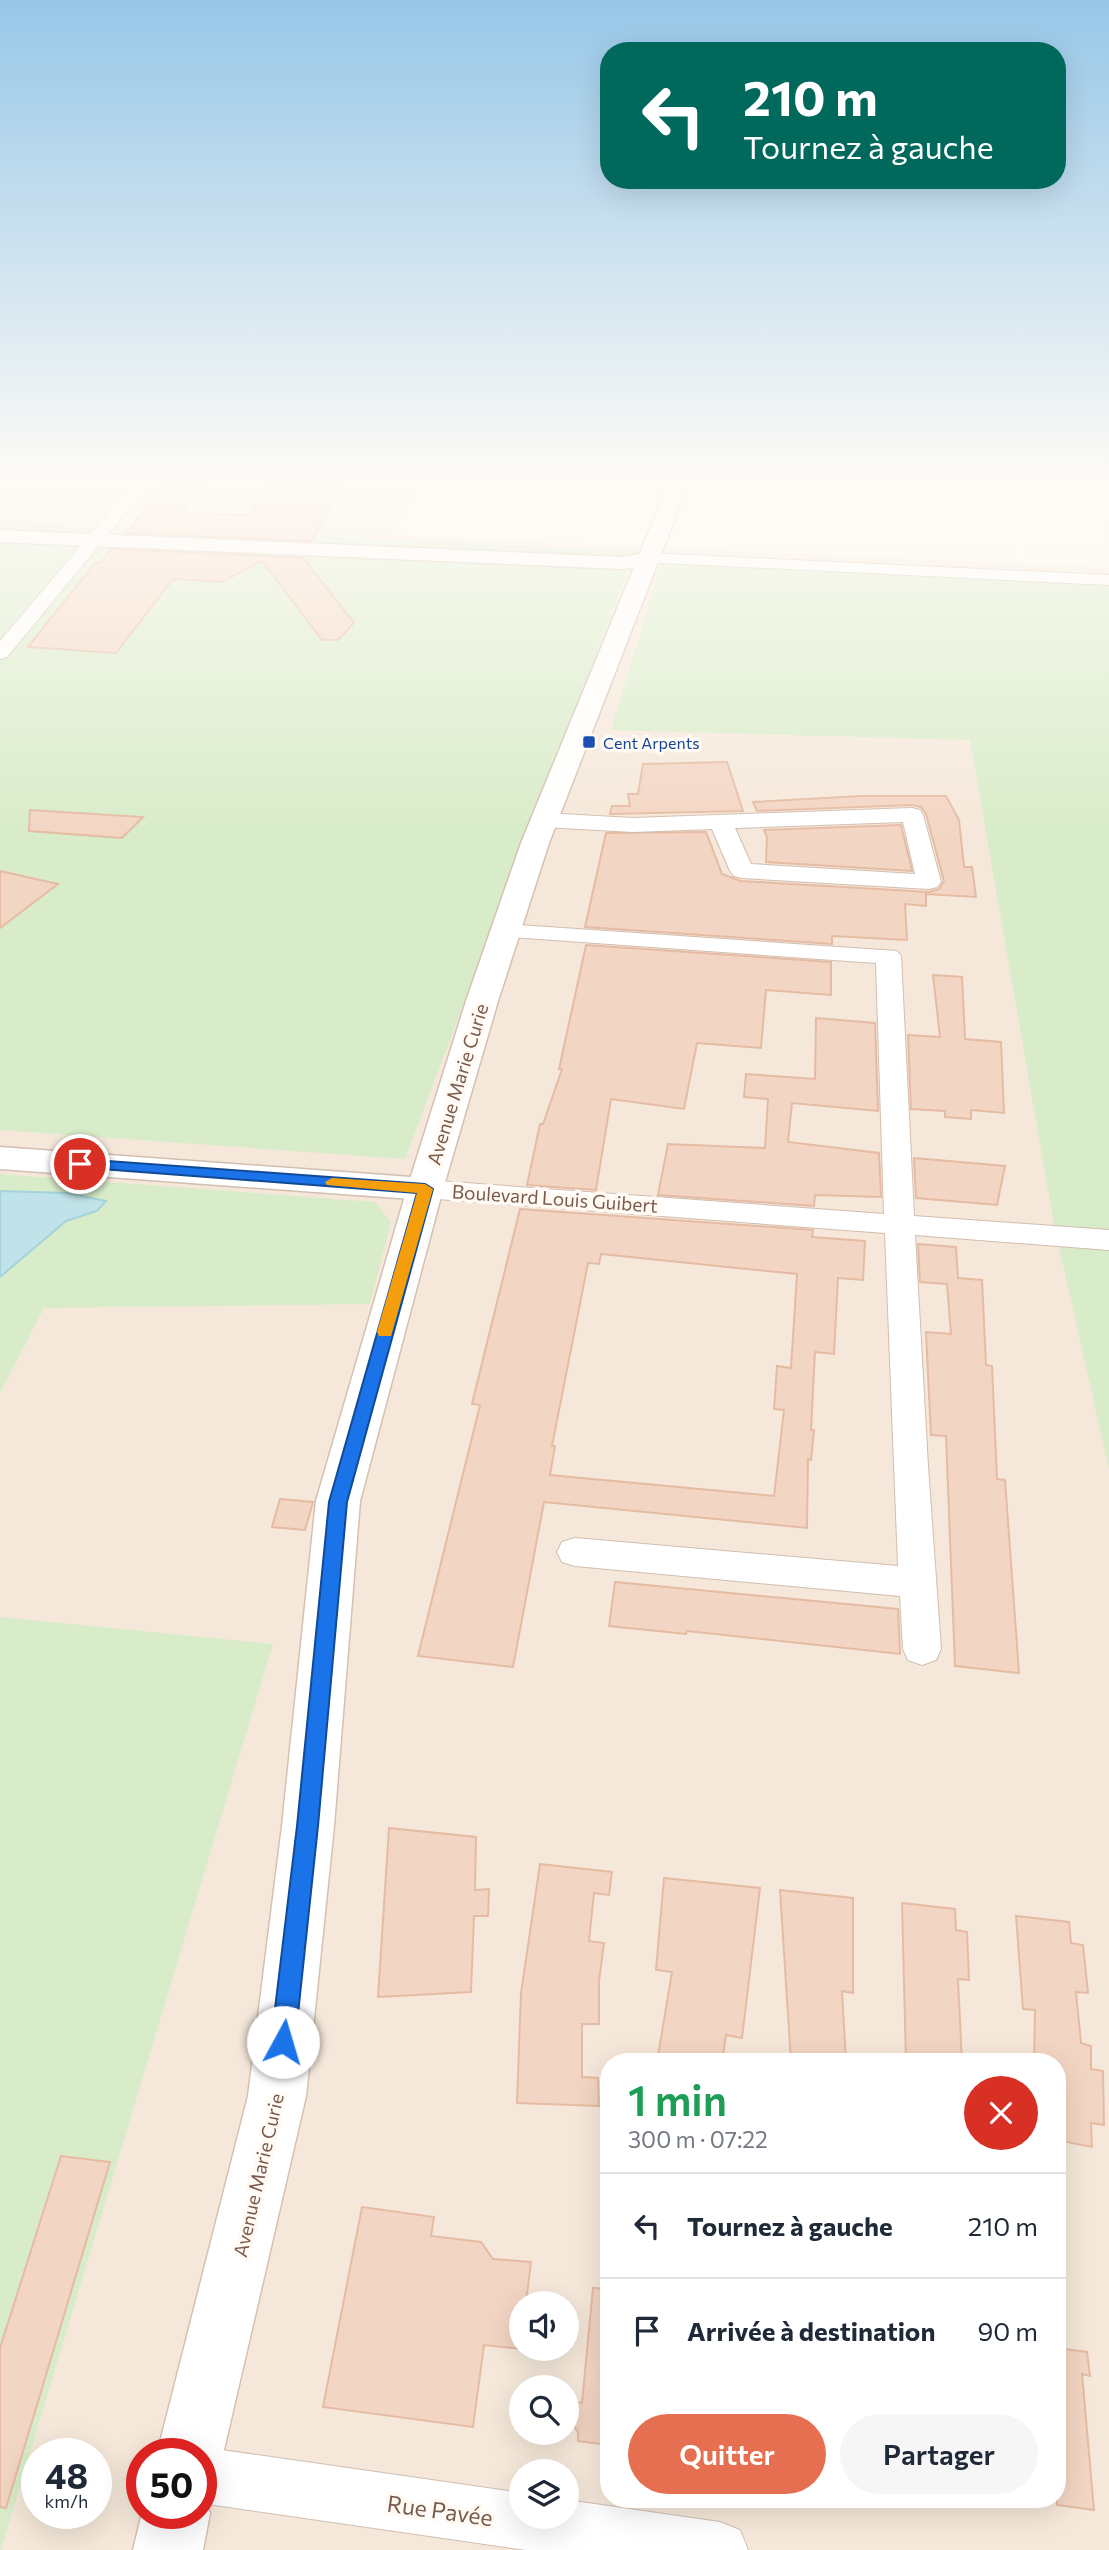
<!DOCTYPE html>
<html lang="fr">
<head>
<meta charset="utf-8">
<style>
	:root { --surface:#fff; --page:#f6f6f7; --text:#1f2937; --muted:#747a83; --line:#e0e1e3; --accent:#e76f51 }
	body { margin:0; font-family:Commissioner,sans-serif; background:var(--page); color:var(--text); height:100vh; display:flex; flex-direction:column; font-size:26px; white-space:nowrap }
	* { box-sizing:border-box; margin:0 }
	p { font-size:23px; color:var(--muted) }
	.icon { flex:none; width:38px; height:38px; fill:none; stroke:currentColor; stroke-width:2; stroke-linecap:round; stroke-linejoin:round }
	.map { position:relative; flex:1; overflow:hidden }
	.panel { position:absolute; left:600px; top:2053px; width:466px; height:455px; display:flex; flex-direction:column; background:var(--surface); border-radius:28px; box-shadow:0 7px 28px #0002 }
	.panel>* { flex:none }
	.guide { position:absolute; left:600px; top:42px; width:466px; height:147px; border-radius:28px; box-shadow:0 7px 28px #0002; background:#00695c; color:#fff; overflow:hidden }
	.buttons { position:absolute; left:509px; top:2291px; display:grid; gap:14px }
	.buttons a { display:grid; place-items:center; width:70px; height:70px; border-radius:50%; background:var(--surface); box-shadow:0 7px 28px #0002; font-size:35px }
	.speed { position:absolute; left:21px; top:2438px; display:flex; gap:14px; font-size:35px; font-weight:700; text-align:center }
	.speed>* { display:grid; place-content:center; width:91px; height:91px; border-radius:50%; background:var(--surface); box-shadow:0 7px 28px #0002; line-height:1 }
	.speed small { font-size:18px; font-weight:400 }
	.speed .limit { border:10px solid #d22; background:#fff; color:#111 }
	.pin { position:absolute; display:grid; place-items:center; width:60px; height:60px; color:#fff; margin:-30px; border:4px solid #fff; border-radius:50%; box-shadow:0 2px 7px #0007 }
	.me { position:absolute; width:77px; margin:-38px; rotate:6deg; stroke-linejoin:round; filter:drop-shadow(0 0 5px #0008) }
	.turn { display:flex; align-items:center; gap:24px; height:147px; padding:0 28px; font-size:32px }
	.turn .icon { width:91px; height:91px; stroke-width:2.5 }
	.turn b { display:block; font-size:49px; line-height:60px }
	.round { display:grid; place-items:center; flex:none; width:74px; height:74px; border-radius:37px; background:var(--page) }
	.summary { display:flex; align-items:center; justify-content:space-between; height:119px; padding:0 28px }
	h1 { font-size:42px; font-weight:600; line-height:52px; color:#1e9e55 }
	.cta { display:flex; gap:14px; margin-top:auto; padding:14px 28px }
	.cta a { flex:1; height:80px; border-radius:42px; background:var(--accent); color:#fff; font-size:28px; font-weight:600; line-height:80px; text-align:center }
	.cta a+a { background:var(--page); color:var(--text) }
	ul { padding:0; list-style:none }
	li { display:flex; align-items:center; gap:21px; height:105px; padding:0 28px; border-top:2px solid var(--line) }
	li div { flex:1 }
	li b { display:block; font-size:26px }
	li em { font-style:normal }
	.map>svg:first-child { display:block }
	.residential { fill:#f5e8da; fill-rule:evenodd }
	.green { fill:#d8ecc9 }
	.water { fill:#bfe3e8; stroke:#a5d3da; stroke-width:2 }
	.building { fill:#f3d5c3; stroke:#e6bba3; stroke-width:2; fill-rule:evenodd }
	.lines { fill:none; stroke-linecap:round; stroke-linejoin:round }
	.minor-casing { stroke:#d1beb0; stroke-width:2 }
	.tertiary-casing { stroke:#d1beb0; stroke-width:3 }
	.secondary-casing { stroke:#d6c0b0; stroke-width:3 }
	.minor { fill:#fff; fill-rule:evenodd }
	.tertiary { fill:#fff; fill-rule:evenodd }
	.secondary { fill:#fff; fill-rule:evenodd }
	.route { fill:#1a73e8; stroke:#114b97; stroke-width:2 }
	.slow { fill:#f59e0b }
	.transit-dot { fill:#1a4fb4; stroke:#fffaf3; stroke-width:2.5 }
	.labels { text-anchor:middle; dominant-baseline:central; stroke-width:7; stroke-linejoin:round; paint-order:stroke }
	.far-transit-label { font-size:16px; fill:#164399; stroke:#fffaf3; text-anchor:start }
	.street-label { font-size:19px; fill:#7a5c4d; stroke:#fffaf3 }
	.near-street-label { font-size:23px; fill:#7a5c4d; stroke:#fffaf3 }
</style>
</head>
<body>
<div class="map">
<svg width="1109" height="2550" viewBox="0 0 1109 2550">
	<rect width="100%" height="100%" fill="#fdf6ec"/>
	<path class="residential" d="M0 482H421L391 535 1109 568V2550H0ZM609 2062H1057V2499H609ZM522 2303H567V2348H522ZM522 2387H567V2432H522ZM37 2454H96V2513H37ZM142 2454H201V2513H142ZM522 2471H567V2516H522Z"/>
	<g class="green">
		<polygon points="0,522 635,551 405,1159 0,1130"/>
		<polygon points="662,562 1109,585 1109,1469 1054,1225 970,740 611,730"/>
		<polygon points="0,1174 375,1202 391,1222 370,1304 44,1308 0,1393"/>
		<polygon points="0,1617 273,1644 1,2550 0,2550"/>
	</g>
	<polygon class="water" points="0,1191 66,1193 106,1201 97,1211 66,1221 0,1277"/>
	<g class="building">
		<polygon points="168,482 206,482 181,513 248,515 272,483 346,483 311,541 126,533"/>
		<polygon points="112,549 303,558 354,623 338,640 322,640 262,561 222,582 173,579 116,653 28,647 95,563 100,563"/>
		<polygon points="727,762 743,811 610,814 612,806 630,806 628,794 638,794 643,764"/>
		<polygon points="861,796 946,796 959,820 964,867 972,867 976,897 926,894 926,906 905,904 907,940 832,936 832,944 585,927 606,833 706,832 722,874 741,881 929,892 939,889 944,881 926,814 921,807 912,805 757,811 753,802"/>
		<polygon points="30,810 143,817 122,838 29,831"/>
		<polygon points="901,825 912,871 766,862 767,837 764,830"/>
		<polygon points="0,871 58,884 0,928"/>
		<polygon points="586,945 831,962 831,995 766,990 761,1048 697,1043 684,1109 611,1099 596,1190 527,1185 540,1124 543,1124 562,1069 559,1069"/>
		<polygon points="933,975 962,977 965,1039 1001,1042 1004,1113 971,1110 971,1119 945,1117 945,1111 911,1109 908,1035 940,1037"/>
		<polygon points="816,1018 875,1023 878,1111 792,1103 788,1142 879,1153 881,1197 815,1195 814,1206 658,1195 668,1144 765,1148 768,1099 744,1097 746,1074 815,1079"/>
		<polygon points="914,1158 1005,1166 997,1205 916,1198"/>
		<path d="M520 1209 813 1230 812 1237 865 1241 863 1280 838 1278 834 1354 815 1352 811 1430H814L811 1460 808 1459 807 1528 544 1502 513 1667 418 1656 480 1405 472 1404ZM601 1254 797 1274 791 1368 777 1366 774 1409 784 1410 774 1496 550 1475 555 1446H552L588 1263 599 1264Z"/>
		<polygon points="918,1244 956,1247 958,1278 982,1280 986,1365 992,1366 997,1479 1005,1480 1019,1673 955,1666 946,1436 931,1435 926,1332 951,1334 947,1284 920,1282"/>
		<polygon points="280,1499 313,1502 305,1530 272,1527"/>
		<polygon points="615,1582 898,1609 900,1654 687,1631 686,1634 609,1626"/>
		<polygon points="389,1828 476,1837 475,1890 489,1889 488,1916 474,1916 471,1992 378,1997"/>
		<polygon points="540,1864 612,1872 609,1895 594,1893 589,1941 604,1943 599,1981 599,2024 582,2024 582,2077 598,2078 599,2106 517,2103 521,1993"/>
		<polygon points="664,1878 760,1888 742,2038 726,2035 722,2062 657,2062 672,1972 656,1970"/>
		<polygon points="780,1890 853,1898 853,1993 842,1991 846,2062 791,2062"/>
		<polygon points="902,1903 955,1909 956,1930 967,1932 969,1980 958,1979 962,2062 906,2062"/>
		<polygon points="1016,1916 1069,1922 1071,1943 1083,1945 1088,1993 1076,1992 1081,2043 1091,2046 1091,2069 1103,2071 1104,2125 1091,2123 1092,2147 1057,2140 1057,2062 1034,2062 1035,2010 1023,2009"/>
		<polygon points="61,2156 110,2162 6,2508 0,2507 0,2348"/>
		<polygon points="362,2207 434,2217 431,2236 481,2242 493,2259 531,2262 526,2303 522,2303 522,2349 484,2345 473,2427 323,2407"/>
		<polygon points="593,2288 609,2289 609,2445 578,2441 578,2432 573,2425 576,2402 582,2403"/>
		<polygon points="1057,2348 1087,2352 1090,2376 1082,2374 1094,2510 1057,2505"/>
	</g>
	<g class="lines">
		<defs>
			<g id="minor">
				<polygon points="135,482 151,482 7,657 0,659 0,641"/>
				<polygon points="649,553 1109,575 1109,585 643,562 640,558 643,554"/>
				<path d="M912 808 920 810 923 815 941 882 937 887 929 889 742 878 734 876 730 871 712 829 633 832 544 827 536 825 533 820 536 815 544 813 633 818ZM903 822 915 874 751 864 735 828Z"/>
				<polygon points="506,924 897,951 901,956 914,1216 1109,1230 1109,1250 915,1235 928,1466 941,1649 936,1660 922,1665 908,1660 903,1649 900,1596 575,1566 562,1562 557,1552 562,1542 575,1538 898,1566 885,1233 425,1198 414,1196 410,1189 414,1182 425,1180 884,1214 876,963 497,936 494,931 497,926"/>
				<polygon points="201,2447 522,2493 522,2516 567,2516 567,2500 720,2522 740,2530 748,2550 526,2550 201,2503 201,2454 186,2454"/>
			</g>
			<g id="tertiary">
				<polygon points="0,530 623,557 649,552 657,553 660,558 657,563 623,569 0,542"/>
				<polygon points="0,1147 425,1178 438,1181 443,1189 438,1197 425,1200 0,1169"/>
			</g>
			<g id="secondary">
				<polygon points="669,482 689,482 549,843 498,1001 443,1189 360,1501 334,1826 306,2096 223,2454 214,2478 201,2483 201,2454 157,2454 248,2096 282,1826 316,1501 407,1189 466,1001 521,843"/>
				<polygon points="201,2492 210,2513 203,2550 133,2550 142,2513 201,2513"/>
			</g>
		</defs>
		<use href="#minor" class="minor-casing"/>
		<use href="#tertiary" class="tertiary-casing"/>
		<use href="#secondary" class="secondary-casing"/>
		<use href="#minor" class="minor"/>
		<use href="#tertiary" class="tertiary"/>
		<use href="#secondary" class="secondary"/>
	</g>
	<linearGradient id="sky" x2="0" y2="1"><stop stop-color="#97c7e8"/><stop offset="0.57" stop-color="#fefbf6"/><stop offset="1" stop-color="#fefbf6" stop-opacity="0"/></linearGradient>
	<rect width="1109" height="839" fill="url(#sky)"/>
	<polygon class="route" points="80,1159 425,1184 433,1189 347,1502 318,1826 295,2042 291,2050 283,2053 275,2050 271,2042 297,1826 329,1502 417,1193 75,1167 73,1164"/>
	<polygon class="slow" points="332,1178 425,1184 433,1189 391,1336 379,1336 377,1332 417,1193 327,1185 325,1182"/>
	<rect class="transit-dot" x="582" y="735" width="14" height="14" rx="3.5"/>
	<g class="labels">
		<g class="far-transit-label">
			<text x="603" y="742">Cent Arpents</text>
		</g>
		<g class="street-label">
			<text transform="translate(457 1084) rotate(-73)">Avenue Marie Curie</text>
			<text transform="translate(555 1198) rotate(4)">Boulevard Louis Guibert</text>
			<text transform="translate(258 2175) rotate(-77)">Avenue Marie Curie</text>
		</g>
		<g class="near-street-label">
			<text transform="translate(440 2510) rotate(8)">Rue Pavée</text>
		</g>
	</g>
</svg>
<div class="buttons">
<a><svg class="icon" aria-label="sound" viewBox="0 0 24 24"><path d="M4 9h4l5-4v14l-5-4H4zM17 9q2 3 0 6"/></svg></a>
<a><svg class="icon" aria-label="search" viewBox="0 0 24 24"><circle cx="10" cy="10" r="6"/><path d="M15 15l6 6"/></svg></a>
<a><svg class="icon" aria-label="layers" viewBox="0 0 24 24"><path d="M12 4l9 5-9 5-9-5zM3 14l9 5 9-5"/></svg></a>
</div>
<div class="speed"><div>48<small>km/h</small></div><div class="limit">50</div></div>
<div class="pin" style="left:80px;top:1164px;background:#d93025"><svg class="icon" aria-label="arrive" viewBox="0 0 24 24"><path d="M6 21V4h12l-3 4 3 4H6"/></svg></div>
<svg class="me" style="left:283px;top:2042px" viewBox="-20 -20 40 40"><circle r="19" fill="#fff"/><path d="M0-13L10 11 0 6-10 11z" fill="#1a73e8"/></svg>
<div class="guide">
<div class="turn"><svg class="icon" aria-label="left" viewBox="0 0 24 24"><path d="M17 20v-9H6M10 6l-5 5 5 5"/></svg><div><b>210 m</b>Tournez à gauche</div></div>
</div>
<section class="panel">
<div class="summary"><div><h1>1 min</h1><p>300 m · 07:22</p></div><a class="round" style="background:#d93025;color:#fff"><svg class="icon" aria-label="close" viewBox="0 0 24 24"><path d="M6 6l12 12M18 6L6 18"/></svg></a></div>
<ul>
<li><svg class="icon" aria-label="left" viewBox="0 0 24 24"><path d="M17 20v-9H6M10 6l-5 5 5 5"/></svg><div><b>Tournez à gauche</b></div><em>210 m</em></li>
<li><svg class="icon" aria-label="arrive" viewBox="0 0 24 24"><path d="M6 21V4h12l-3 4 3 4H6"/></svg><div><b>Arrivée à destination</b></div><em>90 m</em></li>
</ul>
<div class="cta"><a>Quitter</a><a>Partager</a></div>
</section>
</div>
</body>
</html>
